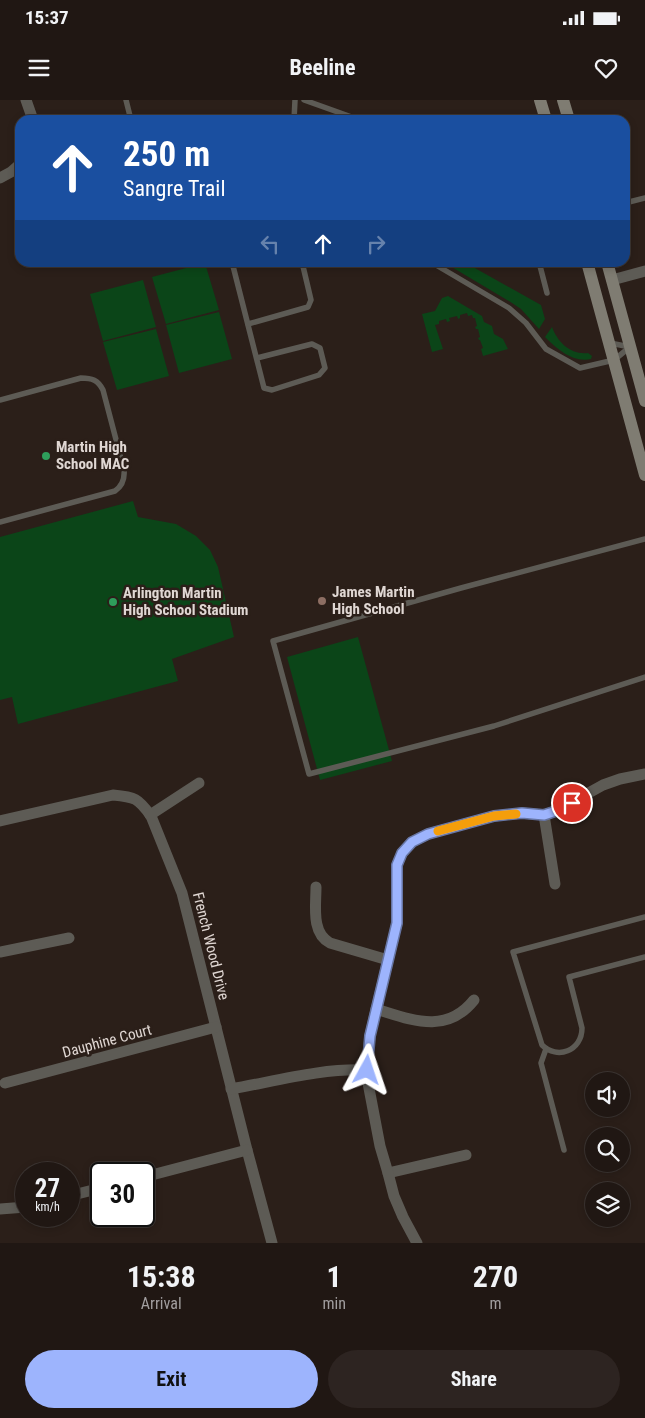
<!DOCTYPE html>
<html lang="en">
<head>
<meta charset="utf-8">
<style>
	:root { --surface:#201713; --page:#2d2421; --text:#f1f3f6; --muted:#a29fa0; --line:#3d3633; --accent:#9db4fd }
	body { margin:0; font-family:"Roboto Condensed",sans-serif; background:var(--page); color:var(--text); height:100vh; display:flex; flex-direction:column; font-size:19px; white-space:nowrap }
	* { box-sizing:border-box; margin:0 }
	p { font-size:16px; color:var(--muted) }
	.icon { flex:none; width:28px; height:28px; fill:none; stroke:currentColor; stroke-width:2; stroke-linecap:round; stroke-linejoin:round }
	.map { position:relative; height:1143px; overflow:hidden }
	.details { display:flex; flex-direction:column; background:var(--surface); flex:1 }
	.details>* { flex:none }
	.top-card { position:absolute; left:15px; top:15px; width:615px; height:152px; border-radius:15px; box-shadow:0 2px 8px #0003,0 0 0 1px var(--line); background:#1a4fa0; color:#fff; overflow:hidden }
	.buttons { position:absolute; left:585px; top:972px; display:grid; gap:10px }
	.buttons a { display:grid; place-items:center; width:45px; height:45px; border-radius:50%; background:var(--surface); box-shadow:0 2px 8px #0003,0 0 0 1px var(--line); font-size:25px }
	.speed { position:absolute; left:15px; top:1062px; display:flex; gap:10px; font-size:25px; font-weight:700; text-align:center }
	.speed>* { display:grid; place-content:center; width:65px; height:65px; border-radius:50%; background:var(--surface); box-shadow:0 2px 8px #0003,0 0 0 1px var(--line); line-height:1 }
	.speed small { font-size:12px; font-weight:400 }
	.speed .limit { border:2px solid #111; border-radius:8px; background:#fff; color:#111 }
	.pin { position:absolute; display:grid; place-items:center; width:42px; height:42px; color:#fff; margin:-21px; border:2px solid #fff; border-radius:50%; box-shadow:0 1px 5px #0007 }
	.me { position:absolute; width:55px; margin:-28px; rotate:5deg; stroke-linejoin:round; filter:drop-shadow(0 0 4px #0008) }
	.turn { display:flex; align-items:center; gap:18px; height:105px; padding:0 25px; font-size:22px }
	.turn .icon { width:65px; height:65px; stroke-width:2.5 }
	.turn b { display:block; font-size:35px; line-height:42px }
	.lanes { display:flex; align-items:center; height:48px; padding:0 25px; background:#0003; justify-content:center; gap:25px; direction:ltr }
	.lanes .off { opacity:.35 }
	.eta { display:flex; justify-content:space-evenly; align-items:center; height:85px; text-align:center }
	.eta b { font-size:30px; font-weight:700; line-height:35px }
	.action { display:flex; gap:10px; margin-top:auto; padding:10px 25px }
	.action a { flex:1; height:58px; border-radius:30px; background:var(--accent); color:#111; font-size:20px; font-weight:700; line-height:58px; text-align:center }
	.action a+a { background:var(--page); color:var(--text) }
	.status { display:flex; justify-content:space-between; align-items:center; height:35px; padding:0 25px; background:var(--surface); direction:ltr }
	.status svg { height:14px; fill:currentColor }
	header { display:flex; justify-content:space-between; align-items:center; height:65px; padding:0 25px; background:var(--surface); font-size:22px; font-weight:700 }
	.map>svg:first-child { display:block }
	.green { fill:#0b4518 }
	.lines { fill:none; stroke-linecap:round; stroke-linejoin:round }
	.service { stroke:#5d5b55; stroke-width:5.5 }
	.minor { stroke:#5d5b55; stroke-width:11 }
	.secondary { stroke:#7f7c72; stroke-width:12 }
	.route-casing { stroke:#6675a4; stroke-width:12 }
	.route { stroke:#9db4fd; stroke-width:9 }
	.slow { stroke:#f59e0b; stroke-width:9 }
	.leisure-dot { fill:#2e9e5b; stroke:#2b1f19; stroke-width:2 }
	.education-dot { fill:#8d6e63; stroke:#2b1f19; stroke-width:2 }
	.labels { text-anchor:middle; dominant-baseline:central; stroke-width:5; stroke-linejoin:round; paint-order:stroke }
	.poi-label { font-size:15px; font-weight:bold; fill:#e0d7d3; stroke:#2b1f19; text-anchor:start }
	.street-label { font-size:15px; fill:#e0d7d3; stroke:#2b1f19 }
</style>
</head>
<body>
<div class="status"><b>15:37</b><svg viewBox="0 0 49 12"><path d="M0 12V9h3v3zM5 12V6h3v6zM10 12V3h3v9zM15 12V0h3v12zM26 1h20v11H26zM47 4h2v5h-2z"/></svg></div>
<header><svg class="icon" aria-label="menu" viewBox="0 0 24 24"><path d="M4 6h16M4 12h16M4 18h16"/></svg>Beeline<svg class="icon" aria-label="heart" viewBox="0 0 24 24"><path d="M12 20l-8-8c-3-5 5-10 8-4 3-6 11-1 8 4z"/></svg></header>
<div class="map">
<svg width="645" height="1143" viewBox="0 0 645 1143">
	<rect width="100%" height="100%" fill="#2b1f19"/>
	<g class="green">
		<polygon points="205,163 219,210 166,224 152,177"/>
		<polygon points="446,163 466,163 541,205 545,219 539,229 521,209 512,203 450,166"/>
		<polygon points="143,180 156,227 103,241 90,194"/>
		<polygon points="448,196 482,216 484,222 492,226 494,234 503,239 508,249 483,256 481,249 483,248 480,240 479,240 478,238 480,237 478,229 476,229 475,227 477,226 475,218 473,218 472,215 468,216 467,213 460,215 460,218 458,219 457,216 449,218 450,221 447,222 446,219 439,221 439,224 435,225 443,249 432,252 422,214 435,211 442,198"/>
		<polygon points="219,212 232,259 179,273 166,225"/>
		<path d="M552 227C558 243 571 255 588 253L592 256 591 259C573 263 557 249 545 237Z"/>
		<polygon points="156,229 169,276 117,290 103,242"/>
		<polygon points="133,401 138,417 176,424 196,436 210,450 218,467 234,537 172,559 178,581 18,624 12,597 0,600 0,437"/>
		<polygon points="358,537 392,661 320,680 287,557"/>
	</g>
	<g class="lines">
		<g class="service">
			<polyline points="126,0 131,20"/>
			<polyline points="304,0 360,20"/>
			<polyline points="294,20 295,0"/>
			<polyline points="625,103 645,98"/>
			<polyline points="232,162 264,288 272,290 319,275 325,268 320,248 312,244 257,258"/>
			<polyline points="435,162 436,165 509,208 526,223 546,249 580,268 614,260 630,247"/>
			<polyline points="539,162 547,193"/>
			<polyline points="248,224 308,207 311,200 302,162"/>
			<polyline points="610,243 630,247"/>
			<path d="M0 300 81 278C92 278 98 280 103 290L124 370C125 380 122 386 115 391L0 422"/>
			<polyline points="645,439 461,488 273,541 309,674 494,626 645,577"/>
			<path d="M645 817 513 852 542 945C557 960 582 951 582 928L569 877 645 857"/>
			<polyline points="546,949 541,963 564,1050"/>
		</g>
		<g class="minor">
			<polyline points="26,0 33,20"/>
			<polyline points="0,78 11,72 20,64"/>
			<polyline points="612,180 645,171"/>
			<polyline points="150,715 199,683"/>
			<polyline points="544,715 555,784"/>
			<path d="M0 721 113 695C135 697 138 698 151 716L182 793 247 1050 272 1143"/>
			<path d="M316 787C316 806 311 833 330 843L388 860"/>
			<polyline points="0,852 69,838"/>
			<path d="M376 909C412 920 446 935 474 900"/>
			<polyline points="5,983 216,927"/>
			<path d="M231 989C276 981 322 968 367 970"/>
			<polyline points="388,1073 466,1055"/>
			<polyline points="144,1077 247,1050"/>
			<polyline points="69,1096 101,1088"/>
			<polyline points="0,1109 26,1107"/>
			<polyline points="417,1143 403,1117 394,1096 388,1073 380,1046 368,983 367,970 370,935 397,823 397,765 402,753 412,742 428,734 494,716 522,713 544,715 556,711 603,685 620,679 645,674"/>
		</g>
		<g class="secondary">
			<polyline points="540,0 546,20"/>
			<polyline points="563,0 569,20"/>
			<polyline points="587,162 645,375"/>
			<polyline points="607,162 645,301"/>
		</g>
	</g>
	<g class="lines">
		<defs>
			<polyline id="route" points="367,970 370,936 397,823 397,765 402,753 412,742 428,734 494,716 522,713 544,715 556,711 572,703"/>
		</defs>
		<use href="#route" class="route-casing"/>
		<use href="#route" class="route"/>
		<polyline class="slow" points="438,731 494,716 516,714"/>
	</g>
	<g class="leisure-dot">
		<circle cx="46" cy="356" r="5"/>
		<circle cx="113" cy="502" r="5"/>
	</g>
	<circle class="education-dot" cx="322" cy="501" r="5"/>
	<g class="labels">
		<g class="poi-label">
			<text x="56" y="347">Martin High<tspan x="56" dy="17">School MAC</tspan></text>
			<text x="332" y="492">James Martin<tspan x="332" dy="17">High School</tspan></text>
			<text x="123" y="493">Arlington Martin<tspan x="123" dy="17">High School Stadium</tspan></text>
		</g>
		<g class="street-label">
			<text transform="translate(211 846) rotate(76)">French Wood Drive</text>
			<text transform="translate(107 941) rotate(-15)">Dauphine Court</text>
		</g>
	</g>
</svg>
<div class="buttons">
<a><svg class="icon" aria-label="sound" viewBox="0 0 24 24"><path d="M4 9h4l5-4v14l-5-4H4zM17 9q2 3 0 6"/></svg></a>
<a><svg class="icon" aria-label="search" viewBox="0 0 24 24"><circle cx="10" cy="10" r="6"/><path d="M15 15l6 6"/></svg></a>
<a><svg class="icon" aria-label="layers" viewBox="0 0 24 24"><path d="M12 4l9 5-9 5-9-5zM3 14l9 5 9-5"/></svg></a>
</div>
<div class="speed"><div>27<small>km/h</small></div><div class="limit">30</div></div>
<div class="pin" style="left:572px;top:703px;background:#d93025"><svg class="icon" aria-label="arrive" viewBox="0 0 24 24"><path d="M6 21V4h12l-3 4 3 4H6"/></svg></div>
<svg class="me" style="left:367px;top:970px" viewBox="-20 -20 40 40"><path d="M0-17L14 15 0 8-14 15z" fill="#9db4fd" stroke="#fff" stroke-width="4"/></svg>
<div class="top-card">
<div class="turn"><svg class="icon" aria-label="ahead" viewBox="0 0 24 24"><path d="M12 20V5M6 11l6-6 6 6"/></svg><div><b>250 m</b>Sangre Trail</div></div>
<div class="lanes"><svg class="icon off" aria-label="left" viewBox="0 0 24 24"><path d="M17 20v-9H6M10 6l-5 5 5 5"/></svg><svg class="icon" aria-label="ahead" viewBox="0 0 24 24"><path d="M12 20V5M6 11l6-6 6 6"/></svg><svg class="icon off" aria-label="right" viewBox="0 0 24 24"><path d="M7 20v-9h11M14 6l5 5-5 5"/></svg></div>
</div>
</div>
<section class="details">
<div class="eta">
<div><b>15:38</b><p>Arrival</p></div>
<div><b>1</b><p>min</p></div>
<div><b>270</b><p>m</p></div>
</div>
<div class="action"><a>Exit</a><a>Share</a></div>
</section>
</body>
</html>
